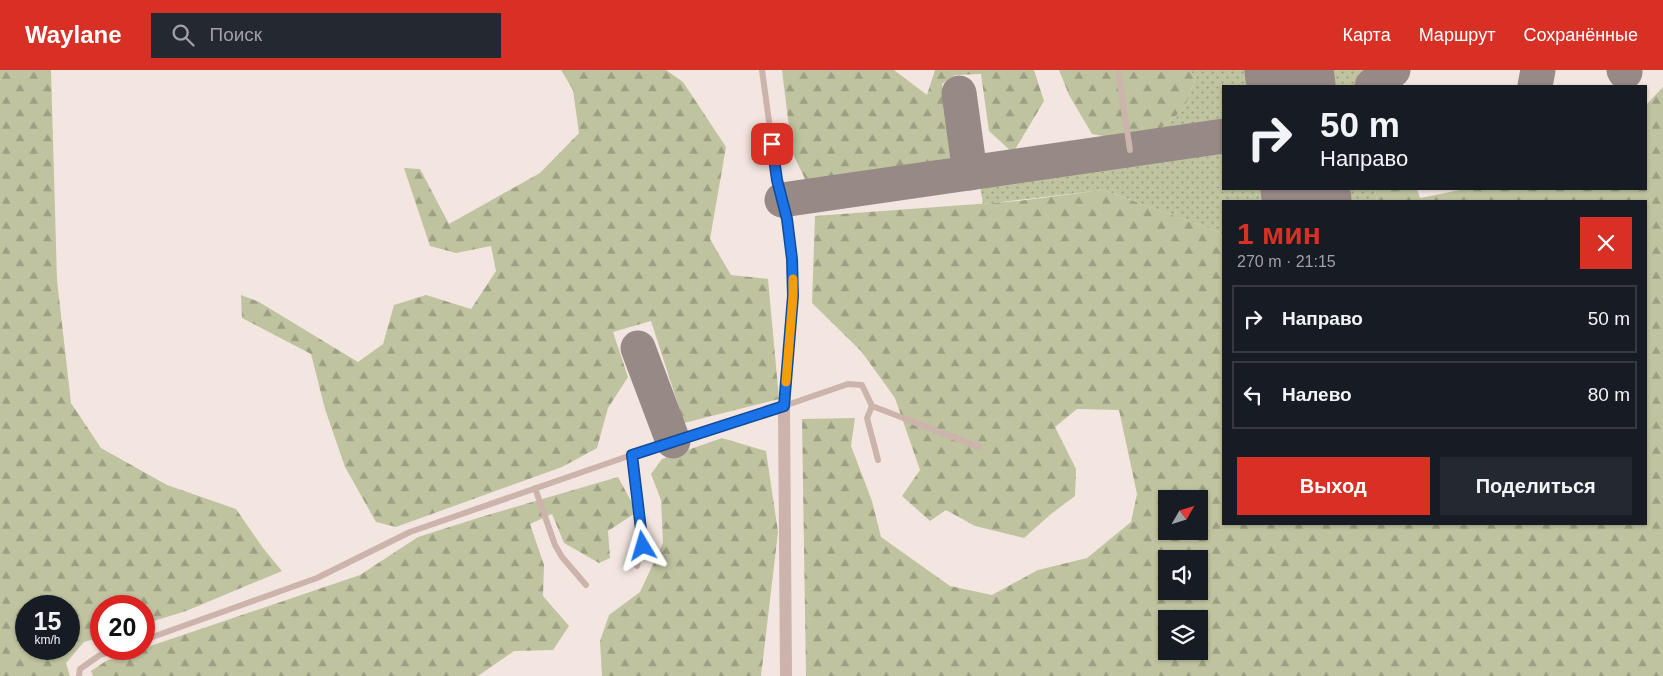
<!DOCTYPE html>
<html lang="ru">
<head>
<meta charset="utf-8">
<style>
	:root { --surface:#171b24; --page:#242831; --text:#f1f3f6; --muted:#9ea1a6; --line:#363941; --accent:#d93025 }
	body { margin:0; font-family:Helvetica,sans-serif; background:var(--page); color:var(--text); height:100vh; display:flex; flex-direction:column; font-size:19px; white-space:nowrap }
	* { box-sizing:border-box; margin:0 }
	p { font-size:16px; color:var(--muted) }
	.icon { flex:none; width:28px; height:28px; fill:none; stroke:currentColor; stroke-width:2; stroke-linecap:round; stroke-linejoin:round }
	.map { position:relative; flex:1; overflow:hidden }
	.sheet { position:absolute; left:1222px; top:130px; width:425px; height:325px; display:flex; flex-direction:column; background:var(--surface); border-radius:0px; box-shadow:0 1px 4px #0004 }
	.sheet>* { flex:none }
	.guide { position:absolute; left:1222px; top:15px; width:425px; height:105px; border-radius:0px; box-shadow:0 1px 4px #0004; background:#171b24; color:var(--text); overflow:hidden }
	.needle { width:32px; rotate:51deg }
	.buttons { position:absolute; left:1158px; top:420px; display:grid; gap:10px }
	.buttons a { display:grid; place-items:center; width:50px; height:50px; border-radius:0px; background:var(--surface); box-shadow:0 1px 4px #0004; font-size:25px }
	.speed { position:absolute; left:15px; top:525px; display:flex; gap:10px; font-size:25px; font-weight:700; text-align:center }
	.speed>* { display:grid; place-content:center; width:65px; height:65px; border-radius:50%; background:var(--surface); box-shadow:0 1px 4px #0004; line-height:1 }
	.speed small { font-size:12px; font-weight:400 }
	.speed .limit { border:8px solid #d22; background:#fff; color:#111 }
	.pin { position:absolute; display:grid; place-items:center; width:42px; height:42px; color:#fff; margin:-21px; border-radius:10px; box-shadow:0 2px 8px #0006 }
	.me { position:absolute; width:55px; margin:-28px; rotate:353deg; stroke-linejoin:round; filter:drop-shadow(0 0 4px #0008) }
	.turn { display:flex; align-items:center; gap:18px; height:105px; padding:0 15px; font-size:22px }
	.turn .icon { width:65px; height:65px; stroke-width:2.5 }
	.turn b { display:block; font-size:35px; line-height:42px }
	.round { display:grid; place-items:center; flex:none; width:52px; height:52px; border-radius:0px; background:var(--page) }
	.summary { display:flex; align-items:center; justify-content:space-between; height:85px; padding:0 15px }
	h1 { font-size:30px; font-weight:700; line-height:38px; color:var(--accent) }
	.action { display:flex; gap:10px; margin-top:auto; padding:10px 15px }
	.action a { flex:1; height:58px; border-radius:0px; background:var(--accent); color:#fff; font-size:20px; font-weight:700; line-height:58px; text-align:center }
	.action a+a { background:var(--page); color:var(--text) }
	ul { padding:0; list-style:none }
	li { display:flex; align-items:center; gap:15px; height:68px; margin:0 10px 8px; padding:0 5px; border:2px solid var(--line); border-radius:0px }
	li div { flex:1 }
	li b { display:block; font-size:19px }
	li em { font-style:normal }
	header { display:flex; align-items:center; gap:30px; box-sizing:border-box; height:70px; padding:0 25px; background:var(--accent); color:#fff }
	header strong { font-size:24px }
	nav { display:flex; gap:28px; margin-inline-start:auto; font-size:18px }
	.search { width:350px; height:45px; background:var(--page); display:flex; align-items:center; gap:12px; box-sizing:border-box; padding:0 18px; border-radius:0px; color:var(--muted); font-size:19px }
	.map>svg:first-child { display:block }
	.grass { fill:url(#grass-dots) }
	.forest { fill:url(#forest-firs); fill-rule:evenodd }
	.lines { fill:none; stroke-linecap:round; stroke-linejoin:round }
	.taxiway { stroke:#968986; stroke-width:35 }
	.runway { stroke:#968986; stroke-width:89 }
	.lane { stroke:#ccb3ab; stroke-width:6 }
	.street { stroke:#ccb3ab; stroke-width:12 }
	.route-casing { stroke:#114b97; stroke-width:12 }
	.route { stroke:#1a73e8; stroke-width:9 }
	.slow { stroke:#f59e0b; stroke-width:9 }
</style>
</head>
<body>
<header>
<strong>Waylane</strong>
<div class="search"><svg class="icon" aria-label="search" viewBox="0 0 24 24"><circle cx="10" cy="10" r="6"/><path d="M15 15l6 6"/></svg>Поиск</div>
<nav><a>Карта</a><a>Маршрут</a><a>Сохранённые</a></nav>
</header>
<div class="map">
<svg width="1663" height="606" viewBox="0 0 1663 606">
	<defs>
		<pattern id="grass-dots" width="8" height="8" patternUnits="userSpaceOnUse" patternTransform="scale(1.25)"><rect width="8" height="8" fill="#bfc39f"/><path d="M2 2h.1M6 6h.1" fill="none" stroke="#9c9f82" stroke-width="1.8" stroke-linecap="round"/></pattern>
		<pattern id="forest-firs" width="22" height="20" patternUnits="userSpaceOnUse" patternTransform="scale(1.25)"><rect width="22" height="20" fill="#bfc39f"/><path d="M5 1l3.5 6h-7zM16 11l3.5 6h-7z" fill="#9c9f82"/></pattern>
	</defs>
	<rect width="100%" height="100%" fill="#f3e6e0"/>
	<g class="grass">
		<polygon points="1189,0 1258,0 1260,16 1224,16 1224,51 1161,58 1184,39 1196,7"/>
		<polygon points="1321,0 1378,0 1355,16 1323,16"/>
		<polygon points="1224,80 1224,119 1273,119 1276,131 1224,131 1224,172 1219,162 1103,120 983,134 980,116"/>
		<polygon points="1336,119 1375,119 1377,131 1338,131"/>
	</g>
	<g class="forest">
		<path d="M0 0H51L57 210 71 333 101 378 167 415 236 439 263 478 282 501 186 541 144 554V536H101V567L84 572 66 593 70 606H0ZM69 536V579H26V536Z"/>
		<polygon points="561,0 666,0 683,12 726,77 710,169 731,205 768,209 779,329 684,353 651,251 613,262 628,307 608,338 597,378 562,397 396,457 376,452 345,397 325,339 311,284 242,248 241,225 259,232 358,292 383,274 394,235 426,225 471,239 496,201 491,176 456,183 430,176 404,98 420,99 449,154 540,103 579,63 573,20"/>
		<polygon points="782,0 894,0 927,25 935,0 1034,0 1044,31 1013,83 989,61 981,4 955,5 942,14 945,37 958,62 957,87 937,90 931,100 842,118 807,113 792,82"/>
		<polygon points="1059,0 1189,0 1196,7 1184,39 1143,73 1092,64 1069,25"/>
		<path d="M1663 17V606H806L802 349 855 348 851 376 872 431 881 467 950 516 992 525 1038 500 1087 488 1131 452 1137 424 1119 340 1077 339 1055 357 1076 399 1075 426 1051 444 1024 468 975 456 946 440 930 451 902 426 920 400 895 328 861 281 812 233 815 146 1018 131 1103 120 1219 162 1224 172V454H1646V131H1377L1375 119H1417L1420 128 1465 119H1646V35ZM1166 429H1199V461H1166ZM1166 489H1199V521H1166ZM1166 549H1199V581H1166Z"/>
		<polygon points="722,368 766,381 778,462 761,606 602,606 600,571 609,545 640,522 663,473 661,430 651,404 662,389"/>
		<polygon points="618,407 637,442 608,461 610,488 599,493 564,473 552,444 530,454 544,495 543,526 569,556 553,580 514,581 478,606 93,606 91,601 106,591 360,505 418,467 481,447"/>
	</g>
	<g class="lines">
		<g class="taxiway">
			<polyline points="1624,0 1625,2"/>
			<polyline points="1372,16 1393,0"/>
			<polyline points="1535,16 1538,0"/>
			<polyline points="959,23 970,103"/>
			<polyline points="782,130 1224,66"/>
			<polyline points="638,278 673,371"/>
		</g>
		<g class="runway">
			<polyline points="1289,0 1291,16"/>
			<polyline points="1305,119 1307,131"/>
		</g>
		<g class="lane">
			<polyline points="762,0 777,110 787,149 792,189 793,226 784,336"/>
			<polyline points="1118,0 1130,80"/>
			<polyline points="872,336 867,348 878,390"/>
			<polyline points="632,385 643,476 637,496"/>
			<polyline points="535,418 555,475 562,487 586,515"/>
			<polyline points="144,570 317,508 410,462 666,373 784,336 848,314 862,315 872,336 979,377"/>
			<polyline points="79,606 80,599 100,585 118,579"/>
		</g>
		<polyline class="street" points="784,336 786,606"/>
	</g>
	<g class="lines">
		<defs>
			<polyline id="route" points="643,476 632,385 784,336 793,226 792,189 787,149 777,110 772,74"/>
		</defs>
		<use href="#route" class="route-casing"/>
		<use href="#route" class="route"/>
		<polyline class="slow" points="786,312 793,226 793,209"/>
	</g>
</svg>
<div class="buttons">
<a><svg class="needle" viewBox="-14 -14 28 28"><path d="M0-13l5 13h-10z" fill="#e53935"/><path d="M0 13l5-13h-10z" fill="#9ea1a6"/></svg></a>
<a><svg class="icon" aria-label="sound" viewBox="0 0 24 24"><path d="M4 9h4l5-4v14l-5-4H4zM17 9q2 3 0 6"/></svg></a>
<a><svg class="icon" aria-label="layers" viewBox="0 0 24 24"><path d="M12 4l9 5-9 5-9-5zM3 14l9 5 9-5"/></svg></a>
</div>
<div class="speed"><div>15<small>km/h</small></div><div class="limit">20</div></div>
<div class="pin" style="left:772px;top:74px;background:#d93025"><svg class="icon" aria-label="arrive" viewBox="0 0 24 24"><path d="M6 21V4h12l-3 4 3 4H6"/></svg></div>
<svg class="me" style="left:643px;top:476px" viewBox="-20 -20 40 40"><path d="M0-17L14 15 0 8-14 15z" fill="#1a73e8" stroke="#fff" stroke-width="4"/></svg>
<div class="guide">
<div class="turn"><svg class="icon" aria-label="right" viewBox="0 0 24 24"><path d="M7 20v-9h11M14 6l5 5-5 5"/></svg><div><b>50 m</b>Направо</div></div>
</div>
<section class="sheet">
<div class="summary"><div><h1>1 мин</h1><p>270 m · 21:15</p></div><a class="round" style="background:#d93025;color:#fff"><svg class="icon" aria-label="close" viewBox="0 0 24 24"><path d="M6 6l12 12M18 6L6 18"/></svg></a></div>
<ul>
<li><svg class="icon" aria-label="right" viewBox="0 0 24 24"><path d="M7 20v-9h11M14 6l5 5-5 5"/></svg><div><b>Направо</b></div><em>50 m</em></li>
<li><svg class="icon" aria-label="left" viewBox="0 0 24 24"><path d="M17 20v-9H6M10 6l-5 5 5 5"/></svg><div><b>Налево</b></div><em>80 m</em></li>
</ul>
<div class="action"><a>Выход</a><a>Поделиться</a></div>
</section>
</div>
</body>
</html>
